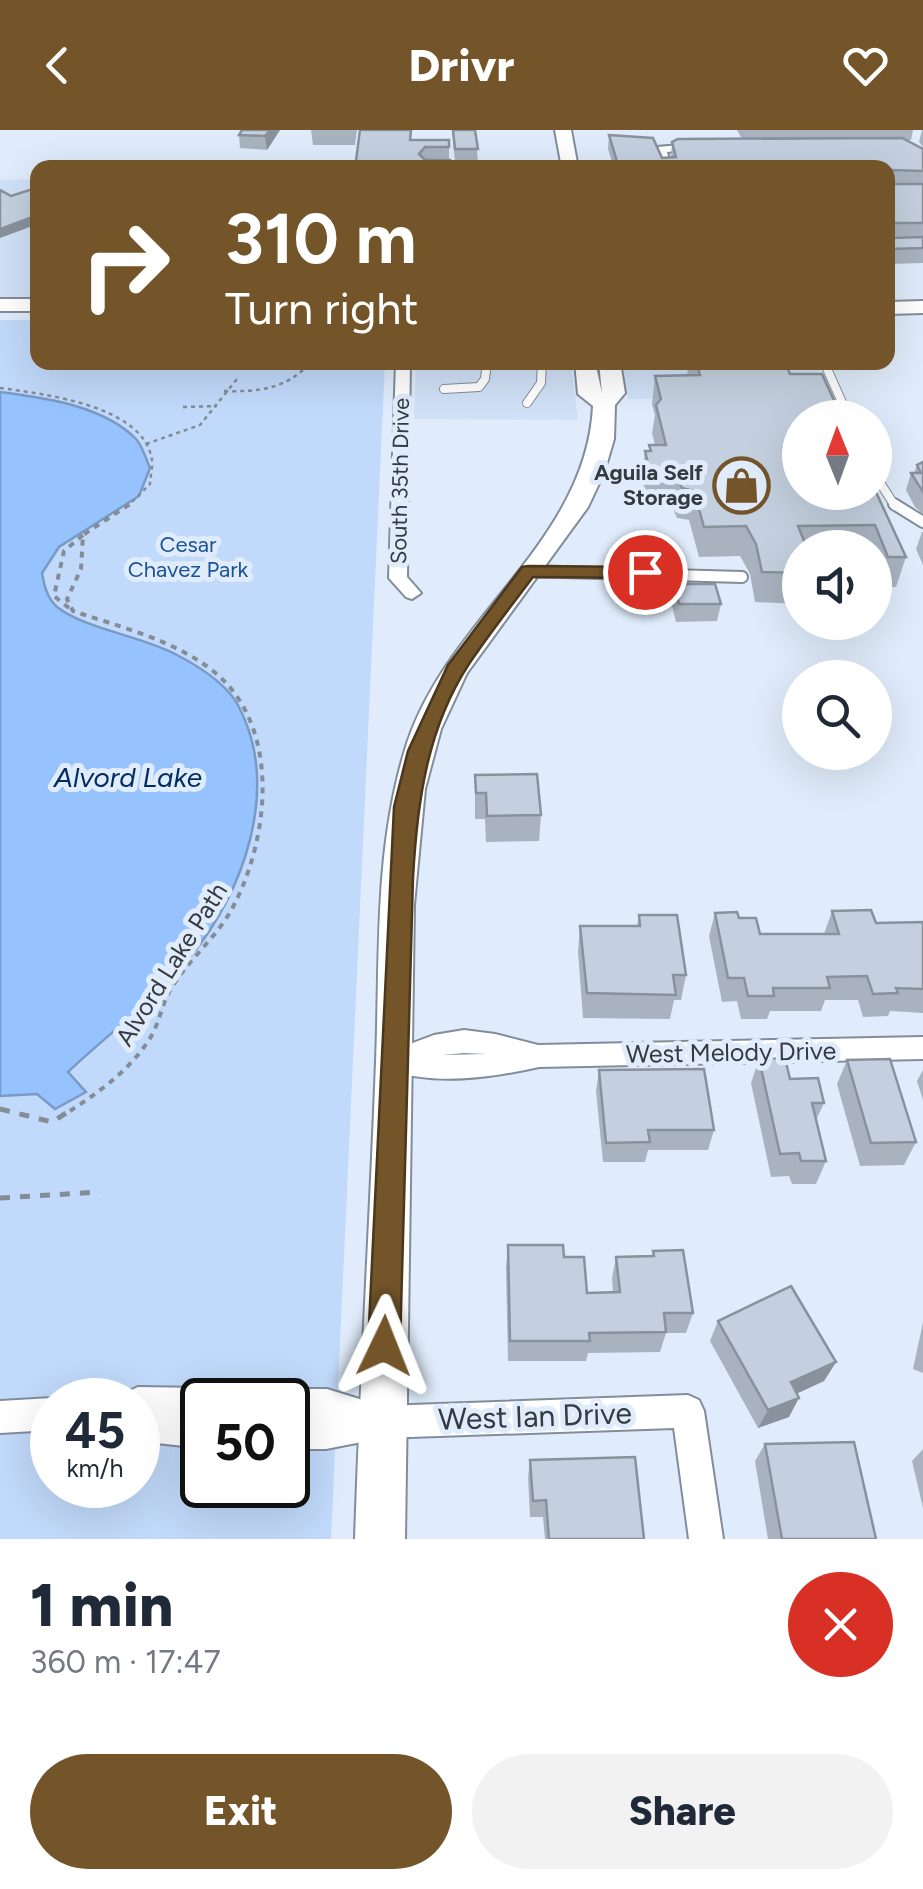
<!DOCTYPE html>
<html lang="en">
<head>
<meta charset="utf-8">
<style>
	:root { --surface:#fff; --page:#f2f2f3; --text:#1f2937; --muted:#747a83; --accent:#735529 }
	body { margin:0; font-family:Figtree,sans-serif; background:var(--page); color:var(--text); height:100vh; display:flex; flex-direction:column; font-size:38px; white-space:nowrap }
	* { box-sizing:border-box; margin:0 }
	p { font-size:32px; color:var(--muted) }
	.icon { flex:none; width:55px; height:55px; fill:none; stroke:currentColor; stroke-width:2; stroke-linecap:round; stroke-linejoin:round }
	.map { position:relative; height:1409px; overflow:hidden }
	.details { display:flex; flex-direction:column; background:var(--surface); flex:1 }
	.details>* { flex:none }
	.hud { position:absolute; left:30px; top:30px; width:865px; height:210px; border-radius:20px; box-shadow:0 10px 40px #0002; background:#735529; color:#fff; overflow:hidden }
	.needle { width:65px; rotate:359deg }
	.tools { position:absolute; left:782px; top:270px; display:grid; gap:20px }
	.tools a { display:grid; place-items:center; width:110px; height:110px; border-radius:50%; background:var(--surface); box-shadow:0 10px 40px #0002; font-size:50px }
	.speed { position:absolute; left:30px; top:1248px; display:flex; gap:20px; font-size:50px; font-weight:700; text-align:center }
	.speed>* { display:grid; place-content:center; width:130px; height:130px; border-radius:50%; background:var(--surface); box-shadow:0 10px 40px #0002; line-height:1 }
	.speed small { font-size:25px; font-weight:400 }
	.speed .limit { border:5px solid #111; border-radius:15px; background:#fff; color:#111 }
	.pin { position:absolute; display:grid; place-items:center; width:85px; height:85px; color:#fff; margin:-42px; border:5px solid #fff; border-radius:50%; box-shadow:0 2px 10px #0007 }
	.me { position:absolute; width:110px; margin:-55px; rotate:2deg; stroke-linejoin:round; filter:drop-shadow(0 0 8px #0008) }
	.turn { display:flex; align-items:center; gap:35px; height:210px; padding:0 30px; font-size:45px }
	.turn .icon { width:130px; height:130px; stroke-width:2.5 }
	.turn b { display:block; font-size:70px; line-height:85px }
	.round { display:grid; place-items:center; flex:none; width:105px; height:105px; border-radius:52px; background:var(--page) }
	.overview { display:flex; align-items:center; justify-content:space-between; height:170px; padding:0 30px }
	h1 { font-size:60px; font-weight:800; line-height:75px }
	.primary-button { display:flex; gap:20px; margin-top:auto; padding:20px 30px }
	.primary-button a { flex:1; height:115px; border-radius:60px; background:var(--accent); color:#fff; font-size:40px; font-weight:800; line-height:115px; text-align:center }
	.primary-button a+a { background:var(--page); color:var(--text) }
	header { display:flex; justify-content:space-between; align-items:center; height:130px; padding:0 30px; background:var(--accent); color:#fff; font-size:45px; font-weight:800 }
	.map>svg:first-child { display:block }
	.built { fill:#d0e0f6 }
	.green { fill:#c1d9fa; fill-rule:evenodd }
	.water { fill:#96c3fe; stroke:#799ac5; stroke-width:2.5 }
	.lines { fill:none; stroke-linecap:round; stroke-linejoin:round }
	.service-far2-casing { stroke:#828d9b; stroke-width:9 }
	.service-far1-casing { stroke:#828d9b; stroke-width:10 }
	.service-casing { stroke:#828d9b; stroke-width:14 }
	.minor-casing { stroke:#828d9b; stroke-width:4 }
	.secondary-casing { stroke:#828d9b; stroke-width:4 }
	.primary-casing { stroke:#828d9b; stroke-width:4 }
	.path-far2 { stroke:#848c96; stroke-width:2.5; stroke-dasharray:4 4; stroke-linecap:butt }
	.path-far1 { stroke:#848c96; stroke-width:4; stroke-dasharray:6 6; stroke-linecap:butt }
	.path { stroke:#848c96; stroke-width:5; stroke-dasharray:10 10; stroke-linecap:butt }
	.service-far2 { stroke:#fff; stroke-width:6 }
	.service-far1 { stroke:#fff; stroke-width:8 }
	.service { stroke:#fff; stroke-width:10 }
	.minor { fill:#fff; fill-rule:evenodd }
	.secondary { fill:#fff; fill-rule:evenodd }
	.primary { fill:#fff; fill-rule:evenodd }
	.wall { fill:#a9b3c0 }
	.shaded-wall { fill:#89929c }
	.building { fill:#c4d0df; stroke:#89929c; stroke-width:2.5 }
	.route { fill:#735529; stroke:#4b371b; stroke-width:2.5 }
	.labels { text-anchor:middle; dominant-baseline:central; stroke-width:10; stroke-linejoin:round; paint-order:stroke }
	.far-poi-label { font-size:22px; font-weight:bold; fill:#353a40; stroke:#e0ecfb; text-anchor:end }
	.far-street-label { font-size:22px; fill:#353a40; stroke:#e0ecfb }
	.far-park-label { font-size:22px; fill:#195498; stroke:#e0ecfb }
	.street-label { font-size:25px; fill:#353a40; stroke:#e0ecfb }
	.water-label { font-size:28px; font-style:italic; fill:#002d5f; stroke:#e0ecfb }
	.near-street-label { font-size:30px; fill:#353a40; stroke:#e0ecfb }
</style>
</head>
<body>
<header><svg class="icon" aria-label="back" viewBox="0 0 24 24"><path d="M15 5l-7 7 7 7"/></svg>Drivr<svg class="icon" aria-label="heart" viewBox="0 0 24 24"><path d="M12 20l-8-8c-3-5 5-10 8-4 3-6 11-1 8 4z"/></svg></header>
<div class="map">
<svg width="923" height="1409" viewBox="0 0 923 1409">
	<rect width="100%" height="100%" fill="#e0ecfb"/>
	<g class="built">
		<polygon points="37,49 37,170 0,170 0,50"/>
		<polygon points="416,233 571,233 578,290 414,289"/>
		<polygon points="620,233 816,233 831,267 628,269"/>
	</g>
	<path class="green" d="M0 190H37L38 232 385 233 331 1409H0ZM52 1270H138V1355H52ZM202 1270H288V1355H202Z"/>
	<path class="water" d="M0 262C44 268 103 275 136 309 143 317 146 329 150 338L139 366 59 417 42 443C44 455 47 468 57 477 87 500 143 506 177 525 200 537 229 555 240 579 280 659 244 762 190 827 157 868 107 905 68 942L86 962 55 979 37 964 0 966Z"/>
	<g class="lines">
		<defs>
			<polyline id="service-far2" points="426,38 463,38"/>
			<g id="service-far1">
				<polyline points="824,232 849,288"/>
				<polyline points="444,259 479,257 485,249 487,232"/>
				<polyline points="527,273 541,253 542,232"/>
				<polyline points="875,345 895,376"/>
			</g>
			<g id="service">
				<polyline points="894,374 923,392"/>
				<polyline points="528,441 742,447"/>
			</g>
			<g id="minor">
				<polygon points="703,13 707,18 667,22 671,38 660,38 657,17"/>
				<polygon points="396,232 410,232 407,447 421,463 412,469 406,467 389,448"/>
				<path d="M464 900 495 904 538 915 923 907V929L539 937C490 948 434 956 386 939L382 931 386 923 434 905ZM464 923 486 924 443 925Z"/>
				<polygon points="138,1257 202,1258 213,1263 216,1270 202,1270 202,1318 138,1311 138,1270 123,1270 127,1262"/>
				<polygon points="288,1259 327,1259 382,1276 688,1265 699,1270 704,1281 723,1409 689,1409 674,1298 382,1308 326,1319 288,1319 288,1270 274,1270 277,1264"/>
				<polygon points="52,1268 57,1270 52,1270 52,1300 0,1303 0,1271"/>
			</g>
			<g id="secondary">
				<polygon points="555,0 571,0 578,38 562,38"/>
				<path d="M575 232H595L602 263 599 232H620L625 263 615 275 614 309 604 343 588 377 467 543 441 599 425 659 414 775 405 1409H355C360 1250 370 1091 376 932 380 828 374 724 404 623 442 490 586 416 593 276L578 264Z"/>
			</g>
			<g id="primary">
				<rect x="0" y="169" width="38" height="12"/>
				<polygon points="923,171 923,183 888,184 888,172"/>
			</g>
		</defs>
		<use href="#service-far2" class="service-far2-casing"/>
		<use href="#service-far1" class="service-far1-casing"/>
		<use href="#service" class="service-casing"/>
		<use href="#minor" class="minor-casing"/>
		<use href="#secondary" class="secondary-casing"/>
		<use href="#primary" class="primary-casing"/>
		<g class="path-far2">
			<path d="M0 258C43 264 144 275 152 330 153 337 150 347 150 354L128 376"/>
			<path d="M224 261C259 262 287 259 311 232"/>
			<polyline points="183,277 217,276"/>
			<polyline points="146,314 200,295 237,249"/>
		</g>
		<g class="path-far1">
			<polyline points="69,478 54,466 64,421 83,405"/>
			<polyline points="0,979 8,981"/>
			<path d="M70 981C102 960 134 937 153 903 161 887 163 869 174 854 192 826 219 805 234 775 270 705 281 595 213 541 174 510 120 497 73 481L67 469 81 439 83 405 130 374"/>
		</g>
		<g class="path">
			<polyline points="0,979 52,992 74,978"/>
			<polyline points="0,1068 100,1062"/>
		</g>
		<use href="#service-far2" class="service-far2"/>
		<use href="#service-far1" class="service-far1"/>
		<use href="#service" class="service"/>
		<use href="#minor" class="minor"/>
		<use href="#secondary" class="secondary"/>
		<use href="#primary" class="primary"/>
	</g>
	<g class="wall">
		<polygon points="242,0 280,0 267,20 240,18 239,5"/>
		<polygon points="311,0 357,0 355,15 313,15"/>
		<polygon points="452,0 475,0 478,32 455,31"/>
		<polygon points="737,0 913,0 911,10 905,10 923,19 923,133 888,134 888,38 614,38 608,19 609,5 662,28 671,27 672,12 742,9"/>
		<polygon points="922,0 923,0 923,17 919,12"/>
		<polygon points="412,10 449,10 449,30 355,38"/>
		<polygon points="689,232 785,232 790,244 875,362 906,427 896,457 879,457 875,447 875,418 800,418 800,474 755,472 750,444 740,426 699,427 689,390 677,388 670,371 647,371 642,350 645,321 649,321 649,315 655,315 652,303 655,285 652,274 655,246 687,245"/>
		<polygon points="923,332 923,384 915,377 906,360 911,343 914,343 917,335"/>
		<polygon points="922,402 923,402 923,435 916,419"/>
		<polygon points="674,454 721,474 717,491 676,492 671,471"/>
		<polygon points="475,645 541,685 539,711 486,712 485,689 475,689"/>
		<polygon points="832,781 876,793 923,792 923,883 890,881 888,886 863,887 858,870 825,870 821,881 770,881 767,889 741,889 737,871 722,872 709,806 715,783 739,788 760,804 824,804"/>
		<polygon points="639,785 686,845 681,870 674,870 670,889 583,888 578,822 580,796 637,796"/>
		<polygon points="759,929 790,949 824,973 816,990 826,1031 816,1054 792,1054 789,1046 771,1047 751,953"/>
		<polygon points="847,930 916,1012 904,1035 860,1036 837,954"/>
		<polygon points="599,940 714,1000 708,1020 648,1020 645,1032 603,1032 596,961"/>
		<polygon points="923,940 923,970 917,951"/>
		<polygon points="508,1115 587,1163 613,1162 612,1148 616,1127 652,1126 653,1121 693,1183 686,1203 666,1203 660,1222 588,1223 586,1231 508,1231 506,1137"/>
		<polygon points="718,1191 836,1232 824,1251 797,1263 789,1287 758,1298 710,1211"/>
		<polygon points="923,1192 923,1243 913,1239"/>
		<polygon points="765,1314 876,1409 768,1409 755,1331"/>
		<polygon points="923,1319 923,1378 912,1331"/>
		<polygon points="530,1330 644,1409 545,1409 543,1387 530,1387 528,1347"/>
	</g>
	<g class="shaded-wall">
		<polygon points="270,0 280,0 267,20 265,6"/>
		<polygon points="38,85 38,94 0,108 0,99"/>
		<polygon points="836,1232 824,1251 781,1271 791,1252"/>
		<polygon points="799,1268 789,1287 758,1298 768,1280"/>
	</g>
	<g class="building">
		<polygon points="242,0 270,0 265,6 239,5"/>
		<polygon points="360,0 411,0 410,10 449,10 449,17 425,17 419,24 425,30 450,30 451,38 355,38"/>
		<polygon points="453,0 475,0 478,19 455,19"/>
		<polygon points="609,5 653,8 662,28 676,27 672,12 678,9 902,8 923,19 923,41 891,40 888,50 891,54 923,54 923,93 892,93 888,96 892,108 923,107 923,118 888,119 888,38 619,38"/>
		<polygon points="36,58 38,58 38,85 0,99 0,60 11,66"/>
		<polygon points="696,232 785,232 790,244 822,244 842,288 800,288 800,362 875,362 875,360 906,427 888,427 875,395 798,396 807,418 800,418 800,443 762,442 756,414 746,396 704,397 694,361 682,358 674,342 650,342 645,321 651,321 649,315 666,315 656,275 661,269 655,246 700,245"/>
		<polygon points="923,332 923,362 911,343 921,343 917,335"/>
		<polygon points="674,454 715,454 721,474 679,474"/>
		<polygon points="537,644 541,685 487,686 486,663 476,663 475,645"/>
		<polygon points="871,780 876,793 923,792 923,859 896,858 898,863 873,864 867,846 827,847 830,858 773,858 774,866 748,866 744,848 728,848 715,783 737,782 739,788 756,788 760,804 839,804 832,781"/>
		<polygon points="639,785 677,785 686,845 673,845 676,865 587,863 580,796 640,796"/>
		<polygon points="785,928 790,949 818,948 824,973 812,973 826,1031 801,1031 799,1023 780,1024 759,929"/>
		<polygon points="890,929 916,1012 871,1013 847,930"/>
		<polygon points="704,939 714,1000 648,1000 650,1012 606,1013 599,940"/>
		<polygon points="508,1115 563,1115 564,1127 584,1127 587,1163 620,1162 616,1127 654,1126 653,1121 683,1120 693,1183 664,1183 666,1202 589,1203 590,1211 510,1211"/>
		<polygon points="791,1156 836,1232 791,1252 799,1268 768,1280 718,1191"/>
		<polygon points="854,1312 876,1409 782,1409 765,1314"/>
		<polygon points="635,1327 644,1409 549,1409 546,1370 533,1371 530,1330"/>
	</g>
	<path class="route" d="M528 436 645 437 654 442 645 448 533 447C512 475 489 504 469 534 427 598 417 673 413 748L400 1216 395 1227 384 1231 373 1227 368 1216 394 677 408 621 448 535 522 437Z"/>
	<defs>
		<symbol id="shop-ring" viewBox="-11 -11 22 22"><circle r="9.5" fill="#e0ecfb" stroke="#735529" stroke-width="1.5"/><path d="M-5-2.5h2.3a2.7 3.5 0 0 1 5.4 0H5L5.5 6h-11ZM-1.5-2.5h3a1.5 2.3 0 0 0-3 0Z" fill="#735529"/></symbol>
	</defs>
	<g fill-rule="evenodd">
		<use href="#shop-ring" x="710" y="324" width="63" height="63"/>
	</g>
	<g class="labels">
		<g class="far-poi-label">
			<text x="703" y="342">Aguila Self<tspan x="703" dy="25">Storage</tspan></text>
		</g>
		<g class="far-street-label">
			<text transform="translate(400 351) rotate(-89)">South 35th Drive</text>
		</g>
		<g class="far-park-label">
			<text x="188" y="414">Cesar<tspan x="188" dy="25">Chavez Park</tspan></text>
		</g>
		<g class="street-label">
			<text transform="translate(171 834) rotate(-58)">Alvord Lake Path</text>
			<text transform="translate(731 922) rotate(-1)">West Melody Drive</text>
		</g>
		<g class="water-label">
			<text x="128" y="647">Alvord Lake</text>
		</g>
		<g class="near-street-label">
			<text transform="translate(535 1286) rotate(-2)">West Ian Drive</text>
		</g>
	</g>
</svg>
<div class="tools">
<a><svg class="needle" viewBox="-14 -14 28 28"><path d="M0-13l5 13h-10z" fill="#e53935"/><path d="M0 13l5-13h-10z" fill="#747a83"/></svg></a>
<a><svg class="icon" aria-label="sound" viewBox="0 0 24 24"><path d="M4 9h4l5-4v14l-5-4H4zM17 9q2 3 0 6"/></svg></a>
<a><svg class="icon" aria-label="search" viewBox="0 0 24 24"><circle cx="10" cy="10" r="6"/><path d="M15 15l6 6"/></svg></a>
</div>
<div class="speed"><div>45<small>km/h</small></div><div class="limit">50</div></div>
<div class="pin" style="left:645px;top:442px;background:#d93025"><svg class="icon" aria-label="arrive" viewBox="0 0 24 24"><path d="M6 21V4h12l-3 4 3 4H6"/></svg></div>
<svg class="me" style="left:384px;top:1216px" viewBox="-20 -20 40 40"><path d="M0-17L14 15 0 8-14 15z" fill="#735529" stroke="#fff" stroke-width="4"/></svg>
<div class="hud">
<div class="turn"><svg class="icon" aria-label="right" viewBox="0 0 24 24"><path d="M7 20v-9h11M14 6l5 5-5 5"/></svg><div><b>310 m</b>Turn right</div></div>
</div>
</div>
<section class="details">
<div class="overview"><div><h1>1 min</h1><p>360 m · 17:47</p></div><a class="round" style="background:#d93025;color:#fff"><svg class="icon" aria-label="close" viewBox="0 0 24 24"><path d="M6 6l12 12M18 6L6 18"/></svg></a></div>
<div class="primary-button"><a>Exit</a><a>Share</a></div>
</section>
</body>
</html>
